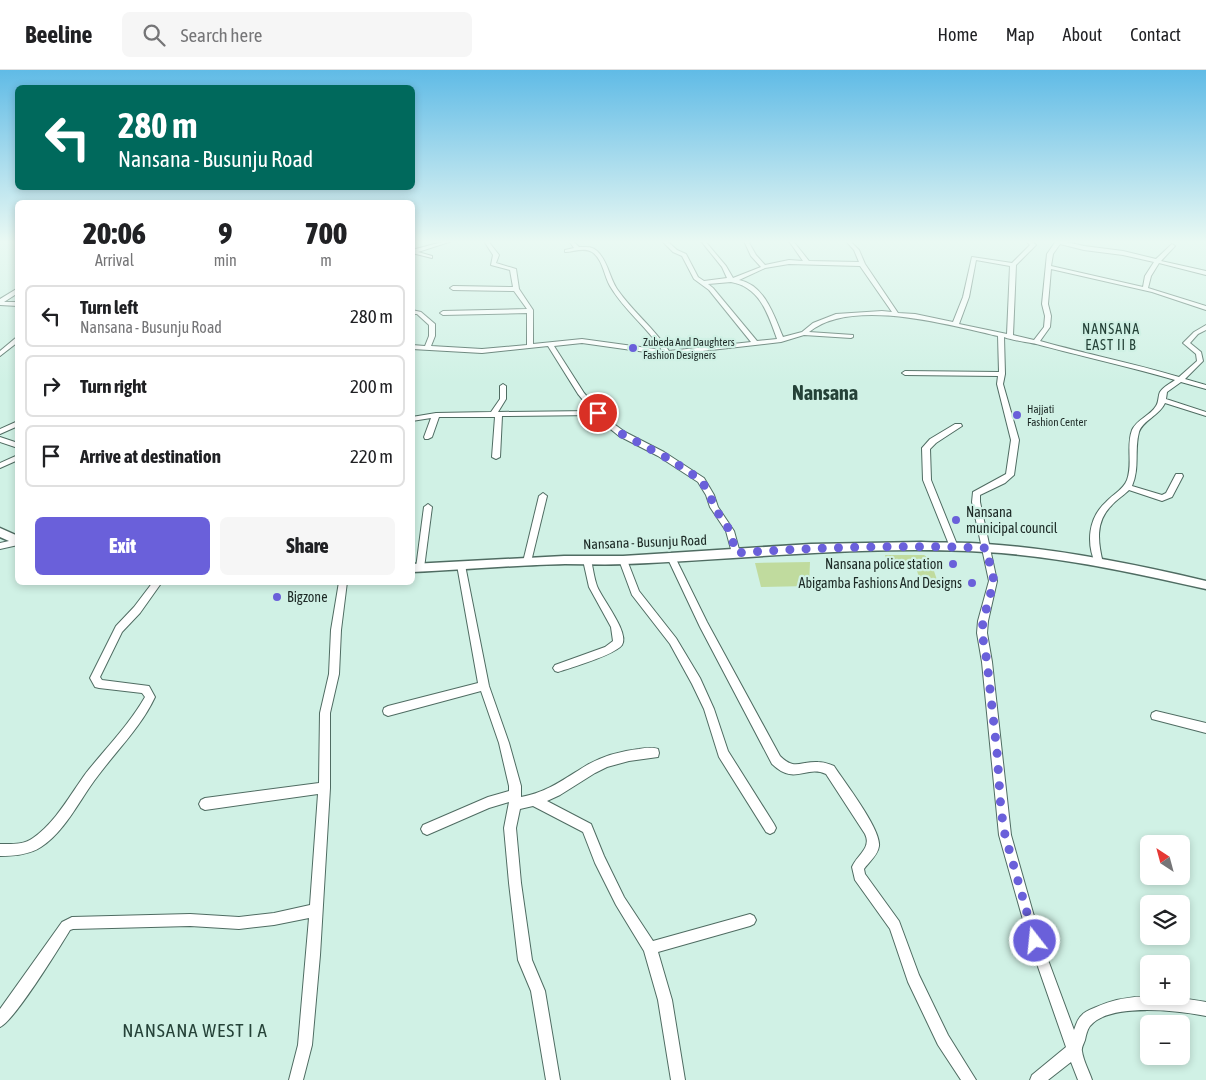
<!DOCTYPE html>
<html lang="en">
<head>
<meta charset="utf-8">
<style>
	:root { --surface:#fff; --page:#f6f6f6; --text:#202124; --muted:#757577; --line:#e0e0e0; --accent:#6a60da }
	body { margin:0; font-family:"Asap Condensed",sans-serif; background:var(--page); color:var(--text); height:100vh; display:flex; flex-direction:column; font-size:19px; white-space:nowrap }
	* { box-sizing:border-box; margin:0 }
	p { font-size:16px; color:var(--muted) }
	.icon { flex:none; width:28px; height:28px; fill:none; stroke:currentColor; stroke-width:2; stroke-linecap:round; stroke-linejoin:round }
	.map { position:relative; flex:1; overflow:hidden }
	.panel { position:absolute; left:15px; top:130px; width:400px; height:385px; display:flex; flex-direction:column; background:var(--surface); border-radius:8px; box-shadow:0 2px 8px #0003 }
	.panel>* { flex:none }
	.hud { position:absolute; left:15px; top:15px; width:400px; height:105px; border-radius:8px; box-shadow:0 2px 8px #0003; background:#00695c; color:#fff; overflow:hidden }
	.needle { width:32px; rotate:324deg }
	.tools { position:absolute; left:1140px; top:765px; display:grid; gap:10px }
	.tools a { display:grid; place-items:center; width:50px; height:50px; border-radius:8px; background:var(--surface); box-shadow:0 2px 8px #0003; font-size:25px }
	.pin { position:absolute; display:grid; place-items:center; width:42px; height:42px; color:#fff; margin:-21px; border:2px solid #fff; border-radius:50%; box-shadow:0 1px 5px #0007 }
	.me { position:absolute; width:55px; margin:-28px; rotate:344deg; stroke-linejoin:round; filter:drop-shadow(0 0 4px #0008) }
	.turn { display:flex; align-items:center; gap:18px; height:105px; padding:0 20px; font-size:22px }
	.turn .icon { width:65px; height:65px; stroke-width:2.5 }
	.turn b { display:block; font-size:35px; line-height:42px }
	.eta { display:flex; justify-content:space-evenly; align-items:center; height:85px; text-align:center }
	.eta b { font-size:30px; font-weight:800; line-height:35px }
	.primary-button { display:flex; gap:10px; margin-top:auto; padding:10px 20px }
	.primary-button a { flex:1; height:58px; border-radius:8px; background:var(--accent); color:#fff; font-size:20px; font-weight:800; line-height:58px; text-align:center }
	.primary-button a+a { background:var(--page); color:var(--text) }
	ul { padding:0; list-style:none }
	li { display:flex; align-items:center; gap:15px; height:62px; margin:0 10px 8px; padding:0 10px; border:2px solid var(--line); border-radius:8px }
	li div { flex:1 }
	li b { display:block; font-size:19px }
	li em { font-style:normal }
	header { display:flex; align-items:center; gap:30px; box-sizing:border-box; height:70px; padding:0 25px; background:var(--surface); border-bottom:1px solid var(--line) }
	header strong { font-size:24px }
	nav { display:flex; gap:28px; margin-inline-start:auto; font-size:18px }
	.search { width:350px; height:45px; background:var(--page); display:flex; align-items:center; gap:12px; box-sizing:border-box; padding:0 18px; border-radius:8px; color:var(--muted); font-size:19px }
	.map>svg:first-child { display:block }
	.green { fill:#c0db9e }
	.lines { fill:none; stroke-linecap:round; stroke-linejoin:round }
	.minor-casing { stroke:#4f6c62; stroke-width:2 }
	.major-casing { stroke:#4f6c62; stroke-width:3 }
	.minor { fill:#fff; fill-rule:evenodd }
	.major { fill:#fff; fill-rule:evenodd }
	.route { stroke:#6a60da; stroke-width:9; stroke-dasharray:0 16.2 }
	.poi-dot { fill:#6a60da; stroke:#d0f1e5; stroke-width:2 }
	.labels { text-anchor:middle; dominant-baseline:central; stroke-width:4.5; stroke-linejoin:round; paint-order:stroke }
	.far-poi-label { font-size:11px; fill:#1d2a26; stroke:#d0f1e5; text-anchor:start }
	.far-quarter-label { font-size:14px; letter-spacing:1px; fill:#254238; stroke:#d0f1e5 }
	.poi-label { font-size:14px; fill:#1d2a26; stroke:#d0f1e5; text-anchor:start }
	.street-label { font-size:14px; fill:#1d2a26; stroke:#d0f1e5 }
	.near-quarter-label { font-size:19px; letter-spacing:1px; fill:#254238; stroke:#d0f1e5 }
	.far-town-label { font-size:20px; font-weight:bold; fill:#254238; stroke:#d0f1e5 }
</style>
</head>
<body>
<header>
<strong>Beeline</strong>
<div class="search"><svg class="icon" aria-label="search" viewBox="0 0 24 24"><circle cx="10" cy="10" r="6"/><path d="M15 15l6 6"/></svg>Search here</div>
<nav><a>Home</a><a>Map</a><a>About</a><a>Contact</a></nav>
</header>
<div class="map">
<svg width="1206" height="1010" viewBox="0 0 1206 1010">
	<rect width="100%" height="100%" fill="#d0f1e5"/>
	<g class="green">
		<polygon points="885,485 924,485 930,489 939,516 921,515 916,497 889,498"/>
		<polygon points="810,492 809,516 761,517 755,493"/>
	</g>
	<g class="lines">
		<defs>
			<g id="minor">
				<polygon points="446,171 452,171 418,182 432,186 432,188 412,183 412,180"/>
				<path d="M484 171H488L499 185 496 193 516 199 519 219 533 240V274L582 269 662 280C647 257 624 240 610 216 604 206 603 189 592 182 584 177 573 182 565 182V180L574 178 569 171H573L579 177C586 177 592 176 597 181 608 191 609 207 617 219 632 241 654 258 669 281L751 272 709 220 694 209 682 186 673 182 662 171H667L677 180 686 184 698 207 704 211 727 208 722 197 701 171H705L726 196 733 208 761 197 751 186 744 171H748L756 185 765 195 789 190 803 191 789 171H793L809 191 859 192 854 180 846 171H850L859 180 865 194 898 243 915 244 953 252 963 227 972 187 1012 193 1030 175 1026 171H1031L1036 175 1016 195 1013 265 1034 270 1044 257 1045 246 1042 234 1047 184 1056 171H1062L1084 176 1123 181 1156 189 1172 174 1175 176 1161 191 1206 201V205L1159 193 1151 206 1148 218 1206 236V240L1152 222 1051 199 1048 234 1051 246 1050 257 1040 271C1086 284 1133 293 1179 307L1197 291 1196 284 1183 273 1194 262 1206 255V260L1198 264 1190 273 1201 282 1203 291 1185 309 1206 315V319L1181 312 1167 322 1166 329 1206 342V346L1165 333C1159 346 1143 350 1139 362 1134 380 1140 398 1132 416L1162 425 1166 423 1176 404H1182L1183 406 1172 427 1162 431 1129 420C1123 426 1116 430 1111 436 1095 452 1098 473 1103 493L1102 495H1096C1086 474 1088 448 1106 432 1113 424 1123 420 1127 410 1133 394 1126 376 1132 360 1137 349 1150 346 1156 336 1159 332 1158 326 1160 322 1163 317 1171 313 1175 310 1131 297 1085 287 1040 275 1029 272 1014 271 1004 267L1005 304 1003 314 1019 370 1014 405 1005 413 980 425V432L997 511 988 551 987 563 992 592 1011 765 1041 871 1074 960C1076 955 1077 950 1081 946 1084 942 1089 940 1094 938 1129 921 1170 926 1206 932V946C1179 941 1110 932 1090 956 1087 960 1086 965 1085 970 1084 973 1081 978 1082 981 1083 990 1089 1001 1092 1010H1078L1071 992 1048 1010H1030L1032 1005 1066 977 1029 871 999 765 982 592 977 563 978 551 989 511 972 432 973 422 1006 404 1011 370 997 314 998 306 905 305 902 303 905 301 999 302 998 266C949 255 852 227 809 262L853 265V267L851 268 804 265 781 272 667 285 582 273 554 276 584 323 607 349 625 362 664 382 704 408 714 425 718 437 734 461 740 483 736 486 732 483 726 461 710 437 706 425 698 412 658 386 619 366 603 353 596 345 502 346 500 387 496 389 492 387 495 347H439L432 367 428 369H425L424 367 431 348 412 351V347L436 343 491 342 500 329V316L503 314 506 316V329L498 342 592 341 578 324 548 276 482 283 412 279V275L425 276 429 266V255L417 244H412V240L421 242 435 254V266L431 276 482 279 527 275V243L443 245 440 243 443 241 527 239 514 221 453 220 450 218 453 216 513 217 510 200 491 195 493 185ZM1060 174 1084 180 1123 185 1154 192 1145 206 1143 217 1051 196 1053 184ZM976 190 1010 196 1007 264 959 254 969 227ZM789 194 860 196 892 242 882 241 836 244 813 253 802 262 783 267C774 246 765 215 739 210L765 198ZM731 212C760 217 768 244 777 269L757 271 713 218 708 214Z"/>
				<polygon points="18,218 18,223 4,232 18,232 18,236 0,235 0,229"/>
				<polygon points="18,266 18,272 0,286 0,281"/>
				<polygon points="18,351 18,356 0,364 0,359"/>
				<polygon points="955,354 961,354 962,356 936,373 930,379 931,410 958,477 954,480 950,477 923,410 922,378 930,369"/>
				<polygon points="0,367 18,373 18,378 0,372"/>
				<polygon points="18,385 18,390 0,398 0,393"/>
				<polygon points="543,423 547,426 531,492 527,495 523,492 539,426"/>
				<polygon points="428,434 432,437 424,498 420,501 416,498 424,437"/>
				<polygon points="18,469 18,475 0,479 0,473"/>
				<path d="M671 484 675 487 707 552 780 686C795 701 800 691 818 692 824 692 829 694 834 696 845 713 881 759 879 776 878 785 869 792 864 799L865 804 899 851 919 905 948 965 976 1010H961L938 975 908 912 890 859 855 810 852 797C857 785 872 778 865 764L826 704C805 695 795 716 772 694L700 557 667 487Z"/>
				<path d="M587 487 591 490C593 498 594 508 597 516 602 529 630 563 622 575 615 585 570 598 558 602L555 601 553 598 555 595 605 577 613 571 611 557 589 517 583 490Z"/>
				<polygon points="623,487 627,490 639,521 676,568 700,608 714,639 728,681 774,754 776,758 774,762 770,764 766,762 719,687 704,639 692,614 670,574 632,525 619,490"/>
				<path d="M461 492 465 495 489 616 509 673 521 716V727C548 722 564 709 587 695 603 686 621 681 639 679 645 678 652 677 658 679L659 683 658 687 629 691 607 697 595 703 560 725 547 731 591 754 604 786 624 827 653 871 750 844 754 846 756 850 754 854 750 856 658 882 672 930 685 1010H671L658 930 644 881 616 835 595 793 583 762 533 736 520 739 516 758 521 813 532 890 545 921 560 1010H546L531 921 518 890 509 813 504 758 509 732 489 738 427 765 423 763 421 759 423 755 488 727 509 721V716L499 673 481 621 388 646 384 644 383 641 384 638 388 636 478 613 457 495Z"/>
				<path d="M153 512H162L140 543 122 562 100 607 102 610 149 616 155 627C140 659 114 683 94 711 78 733 64 762 41 777 29 785 14 786 0 786V774C11 774 24 775 33 768 56 752 70 725 86 703 106 678 129 655 145 627L142 623 99 618 95 617 90 608 116 556 134 537Z"/>
				<path d="M339 512H347L341 560 339 604 330 643V718L320 885 312 975 303 1010H289L298 975 309 848 274 855 239 859 190 856 73 859 70 860C59 878 14 951 0 957V939L62 852 72 847 190 844 239 847 274 843 310 835 318 724 205 740 201 738 199 734 201 730 205 728 319 713 320 643 329 604 331 560Z"/>
				<polygon points="1156,641 1206,653 1206,663 1152,649 1151,646 1152,643"/>
			</g>
			<g id="major">
				<polygon points="0,458 18,466 18,475 0,467"/>
				<path d="M921 472C943 473 965 472 986 474 1060 479 1134 494 1206 511V519C1135 503 1058 486 985 482 865 475 745 489 625 494 605 495 585 494 565 494 514 495 463 500 412 502V494L564 486H623L811 474Z"/>
			</g>
		</defs>
		<use href="#minor" class="minor-casing"/>
		<use href="#major" class="major-casing"/>
		<use href="#minor" class="minor"/>
		<use href="#major" class="major"/>
	</g>
	<linearGradient id="sky" x2="0" y2="1"><stop stop-color="#60bbe6"/><stop offset="0.55" stop-color="#eaf9f3"/><stop offset="1" stop-color="#eaf9f3" stop-opacity="0"/></linearGradient>
	<rect width="1206" height="312" fill="url(#sky)"/>
	<g class="lines">
		<path class="route" d="M598 343 622 364 671 390 701 410 710 425 714 437 730 461 736 483C819 477 903 475 986 478L994 511 983 551 982 563 987 592 997 682 1001 740 1005 765 1035 871"/>
	</g>
	<g class="poi-dot">
		<circle cx="633" cy="278" r="5"/>
		<circle cx="1017" cy="345" r="5"/>
		<circle cx="956" cy="450" r="5"/>
		<circle cx="953" cy="494" r="5"/>
		<circle cx="972" cy="513" r="5"/>
		<circle cx="277" cy="527" r="5"/>
	</g>
	<g class="labels">
		<g class="far-poi-label">
			<text x="643" y="272">Zubeda And Daughters<tspan x="643" dy="13">Fashion Designers</tspan></text>
			<text x="1027" y="339">Hajjati<tspan x="1027" dy="13">Fashion Center</tspan></text>
		</g>
		<g class="far-quarter-label">
			<text x="1111" y="259">NANSANA<tspan x="1111" dy="16">EAST II B</tspan></text>
		</g>
		<g class="poi-label">
			<text x="966" y="442">Nansana<tspan x="966" dy="16">municipal council</tspan></text>
			<text x="943" y="494" text-anchor="end">Nansana police station</text>
			<text x="962" y="513" text-anchor="end">Abigamba Fashions And Designs</text>
			<text x="287" y="527">Bigzone</text>
		</g>
		<g class="street-label">
			<text transform="translate(645 472) rotate(-2)">Nansana - Busunju Road</text>
		</g>
		<g class="near-quarter-label">
			<text x="195" y="960">NANSANA WEST I A</text>
		</g>
		<g class="far-town-label">
			<text x="825" y="322">Nansana</text>
		</g>
	</g>
</svg>
<div class="tools">
<a><svg class="needle" viewBox="-14 -14 28 28"><path d="M0-13l5 13h-10z" fill="#e53935"/><path d="M0 13l5-13h-10z" fill="#757577"/></svg></a>
<a><svg class="icon" aria-label="layers" viewBox="0 0 24 24"><path d="M12 4l9 5-9 5-9-5zM3 14l9 5 9-5"/></svg></a>
<a>+</a>
<a>−</a>
</div>
<div class="pin" style="left:598px;top:343px;background:#d93025"><svg class="icon" aria-label="arrive" viewBox="0 0 24 24"><path d="M6 21V4h12l-3 4 3 4H6"/></svg></div>
<svg class="me" style="left:1035px;top:871px" viewBox="-20 -20 40 40"><circle r="17" fill="#6a60da" stroke="#fff" stroke-width="3"/><path d="M0-11L8 9 0 5-8 9z" fill="#fff"/></svg>
<div class="hud">
<div class="turn"><svg class="icon" aria-label="left" viewBox="0 0 24 24"><path d="M17 20v-9H6M10 6l-5 5 5 5"/></svg><div><b>280 m</b>Nansana - Busunju Road</div></div>
</div>
<section class="panel">
<div class="eta">
<div><b>20:06</b><p>Arrival</p></div>
<div><b>9</b><p>min</p></div>
<div><b>700</b><p>m</p></div>
</div>
<ul>
<li><svg class="icon" aria-label="left" viewBox="0 0 24 24"><path d="M17 20v-9H6M10 6l-5 5 5 5"/></svg><div><b>Turn left</b><p>Nansana - Busunju Road</p></div><em>280 m</em></li>
<li><svg class="icon" aria-label="right" viewBox="0 0 24 24"><path d="M7 20v-9h11M14 6l5 5-5 5"/></svg><div><b>Turn right</b></div><em>200 m</em></li>
<li><svg class="icon" aria-label="arrive" viewBox="0 0 24 24"><path d="M6 21V4h12l-3 4 3 4H6"/></svg><div><b>Arrive at destination</b></div><em>220 m</em></li>
</ul>
<div class="primary-button"><a>Exit</a><a>Share</a></div>
</section>
</div>
</body>
</html>
